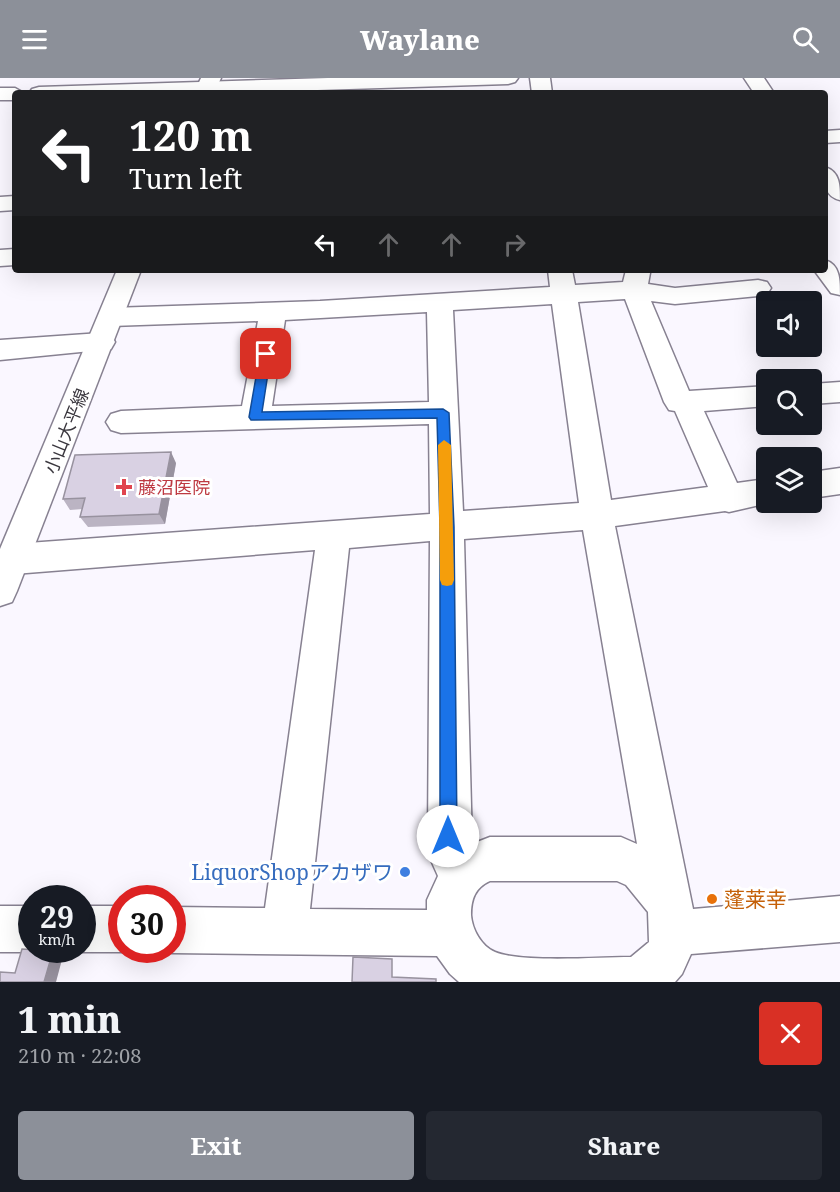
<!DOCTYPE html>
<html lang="en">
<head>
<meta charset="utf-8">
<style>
	:root { --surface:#171b24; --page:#242831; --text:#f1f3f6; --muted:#9ea1a6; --accent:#8c9099 }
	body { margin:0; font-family:"Noto Serif","Noto Sans JP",serif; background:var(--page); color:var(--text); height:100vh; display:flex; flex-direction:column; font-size:22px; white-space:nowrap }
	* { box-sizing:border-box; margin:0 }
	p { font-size:20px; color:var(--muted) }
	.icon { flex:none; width:33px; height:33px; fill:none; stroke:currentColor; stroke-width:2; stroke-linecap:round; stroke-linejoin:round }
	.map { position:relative; height:904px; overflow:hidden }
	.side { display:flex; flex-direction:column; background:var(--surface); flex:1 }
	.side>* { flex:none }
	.hud { position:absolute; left:12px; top:12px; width:816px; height:183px; border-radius:6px; box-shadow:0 6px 24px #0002; background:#202124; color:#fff; overflow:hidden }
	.tools { position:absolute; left:756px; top:213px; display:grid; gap:12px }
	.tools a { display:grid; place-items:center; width:66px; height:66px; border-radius:6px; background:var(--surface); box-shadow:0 6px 24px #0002; font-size:30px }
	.speed { position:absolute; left:18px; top:807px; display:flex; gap:12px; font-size:30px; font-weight:700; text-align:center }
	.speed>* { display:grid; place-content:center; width:78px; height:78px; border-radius:50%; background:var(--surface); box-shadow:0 6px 24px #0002; line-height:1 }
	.speed small { font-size:15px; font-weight:400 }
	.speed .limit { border:9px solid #d22; background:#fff; color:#111 }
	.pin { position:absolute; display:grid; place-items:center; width:51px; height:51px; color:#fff; margin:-26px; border-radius:12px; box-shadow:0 3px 9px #0006 }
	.me { position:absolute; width:66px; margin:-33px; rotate:0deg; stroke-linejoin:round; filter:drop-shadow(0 0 4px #0008) }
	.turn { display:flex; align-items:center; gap:21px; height:126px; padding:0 18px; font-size:27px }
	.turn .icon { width:78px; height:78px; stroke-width:2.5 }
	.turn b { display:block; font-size:42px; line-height:51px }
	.lanes { display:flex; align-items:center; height:57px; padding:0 18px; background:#0003; justify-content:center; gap:30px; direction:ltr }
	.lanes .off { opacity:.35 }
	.round { display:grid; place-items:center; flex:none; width:63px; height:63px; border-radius:6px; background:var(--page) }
	.summary { display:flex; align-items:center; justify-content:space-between; height:102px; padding:0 18px }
	h1 { font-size:36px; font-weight:800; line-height:45px }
	.primary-button { display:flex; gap:12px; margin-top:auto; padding:12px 18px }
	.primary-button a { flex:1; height:69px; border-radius:6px; background:var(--accent); color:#fff; font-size:24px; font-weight:800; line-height:69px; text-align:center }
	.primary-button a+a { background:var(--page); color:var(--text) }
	header { display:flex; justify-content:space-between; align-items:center; height:78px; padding:0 18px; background:var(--accent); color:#fff; font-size:27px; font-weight:800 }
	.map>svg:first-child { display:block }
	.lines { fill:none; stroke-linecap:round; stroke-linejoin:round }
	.minor-casing { stroke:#878191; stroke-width:3 }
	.major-casing { stroke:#878191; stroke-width:3 }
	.minor { fill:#fff; fill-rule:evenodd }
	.major { fill:#fff; fill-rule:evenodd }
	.wall { fill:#bbb4c3 }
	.shaded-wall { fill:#98929f }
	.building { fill:#d9d1e3; stroke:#98929f; stroke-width:1.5 }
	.route { fill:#1a73e8; stroke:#114b97; stroke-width:1.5 }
	.slow { fill:#f59e0b }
	.health-dot { fill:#e0444e; stroke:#fff; stroke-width:2 }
	.shop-dot { fill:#3f7fe0; stroke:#fff; stroke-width:2 }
	.food-dot { fill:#e8710a; stroke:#fff; stroke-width:2 }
	.labels { text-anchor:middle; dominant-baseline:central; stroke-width:6; stroke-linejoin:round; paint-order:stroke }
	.street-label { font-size:18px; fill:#3a373e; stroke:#fff }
	.health-label { font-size:18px; fill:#be3a42; stroke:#fff; text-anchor:start }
	.near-shop-label { font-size:21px; fill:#366cbe; stroke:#fff; text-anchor:end }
	.near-food-label { font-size:21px; fill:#c56008; stroke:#fff; text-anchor:start }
</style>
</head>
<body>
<header><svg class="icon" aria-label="menu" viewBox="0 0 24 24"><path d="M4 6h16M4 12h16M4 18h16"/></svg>Waylane<svg class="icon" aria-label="search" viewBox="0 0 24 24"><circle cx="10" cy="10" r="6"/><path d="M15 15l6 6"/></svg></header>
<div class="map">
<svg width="840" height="904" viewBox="0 0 840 904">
	<rect width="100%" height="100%" fill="#faf7ff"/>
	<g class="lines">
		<defs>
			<g id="minor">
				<polygon points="328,0 518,0 515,4 508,6 220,15 29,15 32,11 39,9"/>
				<polygon points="530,0 550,0 552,15 532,15"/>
				<polygon points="744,0 764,0 774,15 754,15"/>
				<polygon points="0,10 15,10 24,15 15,15 15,22 0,22"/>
				<polygon points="840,52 840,64 825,65 825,53"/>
				<path d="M825 89C840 94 840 107 840 122 823 118 825 104 825 89Z"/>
				<polygon points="15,118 15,132 0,133 0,119"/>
				<polygon points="15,171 15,187 0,188 0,172"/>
				<path d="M825 182C840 187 840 201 840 217L831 215 814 192H825Z"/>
				<path d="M548 192H572L575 207 623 204 626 192H648L650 195 648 206 675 210 758 202 767 204 771 210 767 216 758 218 675 226 651 223 689 313 766 308V328L704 333 737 405 766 401V424H773L729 434 725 433 615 448 693 831 840 818V864L691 876 682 896 675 904H459L450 896 437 878 172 875 164 872H172V829L265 830 315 472 14 496 2 491 0 475 2 471 14 466 430 436 429 346 121 355 111 352 106 344 111 336 121 333 242 328 258 243 111 248 102 245 98 239 102 233 111 230 320 223 550 209ZM625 221 664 324 669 332 675 333 708 409 611 422 578 224ZM552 226 579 425 463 433 453 232ZM427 234 429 324 272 328 285 242ZM583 452 637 766 621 759H490L472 766 464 461ZM430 463 428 758 430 780 438 798 427 822V832L310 831 349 470ZM490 803H617L626 807 648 834 649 864 631 879C599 879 521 885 495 874 481 868 472 851 471 837 471 821 475 810 490 803Z"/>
				<polygon points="101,255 111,257 115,264 111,271 0,282 0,262"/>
				<polygon points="840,304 840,324 812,326 812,306"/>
				<polygon points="840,390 840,416 812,420 812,394"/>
				<polygon points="0,828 32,828 32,872 37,872 32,874 0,874"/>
				<polygon points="82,828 122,828 122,872 127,872 122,874 82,874 77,872 82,872"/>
			</g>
			<g id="major">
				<polygon points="201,0 221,0 214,15 194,15"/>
				<polygon points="117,192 141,192 17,513 12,524 0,528 0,471"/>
			</g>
		</defs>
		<use href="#minor" class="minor-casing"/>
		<use href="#major" class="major-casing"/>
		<use href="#minor" class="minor"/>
		<use href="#major" class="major"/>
	</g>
	<polygon class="wall" points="176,385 165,446 88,449 80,439 83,431 70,432 63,421"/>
	<g class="shaded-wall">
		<polygon points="171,374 176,385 165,446 159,436"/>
		<polygon points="53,873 64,874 56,904 44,904"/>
	</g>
	<g class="building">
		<polygon points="171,374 159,436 80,439 85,420 63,421 75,377"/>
		<polygon points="22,871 53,873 44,904 0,904 0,894 15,895"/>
		<polygon points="353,879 392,881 392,899 436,901 436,904 352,904"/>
	</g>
	<polygon class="route" points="266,272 271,276 262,334 443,331 449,335 454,449 457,758 455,764 448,767 442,764 440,758 440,449 437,340 251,342 249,339 260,276"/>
	<polygon class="slow" points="444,362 451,367 454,502 452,507 447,508 442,507 440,502 438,367"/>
	<path class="health-dot" d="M121 400h6v6h6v6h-6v6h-6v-6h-6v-6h6z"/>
	<circle class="shop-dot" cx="405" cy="794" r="6"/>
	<circle class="food-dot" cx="712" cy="821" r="6"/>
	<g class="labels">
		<g class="street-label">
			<text transform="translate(66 353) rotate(-68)">小山大平線</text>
		</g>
		<g class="health-label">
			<text x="138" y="409">藤沼医院</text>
		</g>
		<g class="near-shop-label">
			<text x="393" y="794">LiquorShopアカザワ</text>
		</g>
		<g class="near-food-label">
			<text x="724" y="821">蓬莱幸</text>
		</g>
	</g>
</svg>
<div class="tools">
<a><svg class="icon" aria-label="sound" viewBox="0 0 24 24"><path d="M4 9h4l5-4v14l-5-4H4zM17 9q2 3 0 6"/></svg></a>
<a><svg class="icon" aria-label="search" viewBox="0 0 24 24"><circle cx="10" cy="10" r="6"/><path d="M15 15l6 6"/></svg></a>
<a><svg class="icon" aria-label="layers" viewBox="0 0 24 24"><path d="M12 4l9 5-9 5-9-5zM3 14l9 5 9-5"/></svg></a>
</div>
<div class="speed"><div>29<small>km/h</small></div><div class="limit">30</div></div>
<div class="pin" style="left:266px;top:276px;background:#d93025"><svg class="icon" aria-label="arrive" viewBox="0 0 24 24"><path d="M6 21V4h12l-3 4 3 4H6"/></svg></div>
<svg class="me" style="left:448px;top:758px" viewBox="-20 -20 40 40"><circle r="19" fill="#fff"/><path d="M0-13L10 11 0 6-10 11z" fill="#1a73e8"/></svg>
<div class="hud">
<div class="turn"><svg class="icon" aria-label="left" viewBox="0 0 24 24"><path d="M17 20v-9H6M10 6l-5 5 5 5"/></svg><div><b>120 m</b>Turn left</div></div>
<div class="lanes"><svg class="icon" aria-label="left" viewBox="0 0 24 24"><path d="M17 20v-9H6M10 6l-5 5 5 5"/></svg><svg class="icon off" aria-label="ahead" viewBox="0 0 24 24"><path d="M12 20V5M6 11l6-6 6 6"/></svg><svg class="icon off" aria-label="ahead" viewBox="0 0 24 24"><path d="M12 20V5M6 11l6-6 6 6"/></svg><svg class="icon off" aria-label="right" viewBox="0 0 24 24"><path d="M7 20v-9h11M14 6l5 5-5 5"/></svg></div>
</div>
</div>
<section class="side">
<div class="summary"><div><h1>1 min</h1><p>210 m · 22:08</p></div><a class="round" style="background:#d93025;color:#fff"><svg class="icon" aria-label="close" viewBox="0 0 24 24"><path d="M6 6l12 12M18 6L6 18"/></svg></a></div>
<div class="primary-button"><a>Exit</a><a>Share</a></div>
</section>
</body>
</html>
